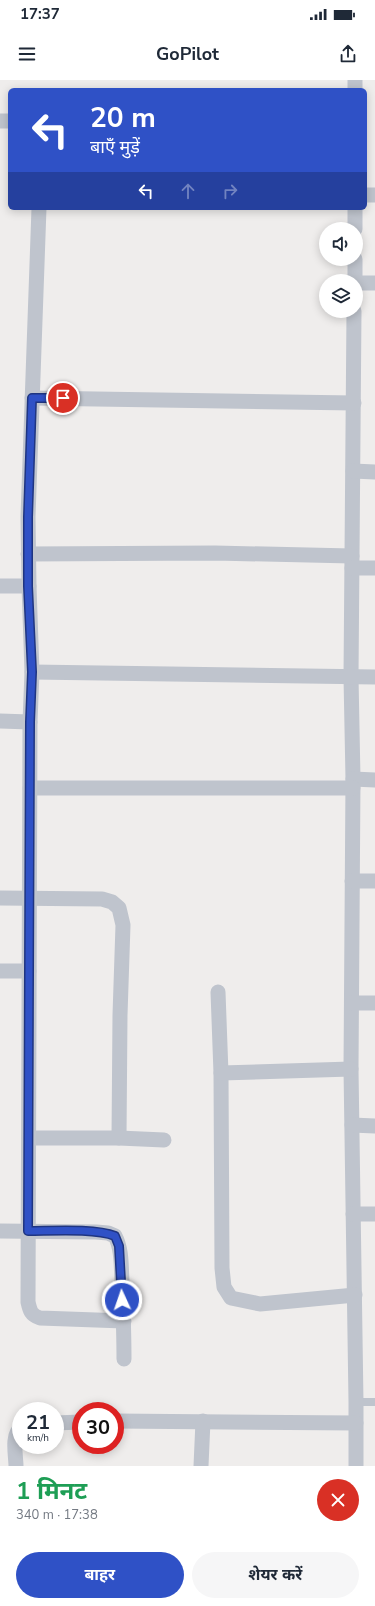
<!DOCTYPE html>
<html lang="hi">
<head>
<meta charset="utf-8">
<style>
	:root { --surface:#fff; --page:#f6f6f7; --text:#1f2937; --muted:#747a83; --accent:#2f51c6 }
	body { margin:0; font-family:"Nunito Sans","Noto Sans Devanagari",sans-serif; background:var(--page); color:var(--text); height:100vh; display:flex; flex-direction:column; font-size:15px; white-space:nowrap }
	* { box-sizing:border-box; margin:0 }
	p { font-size:13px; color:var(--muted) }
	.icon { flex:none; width:22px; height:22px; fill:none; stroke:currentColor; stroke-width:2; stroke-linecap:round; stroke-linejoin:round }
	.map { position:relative; height:1386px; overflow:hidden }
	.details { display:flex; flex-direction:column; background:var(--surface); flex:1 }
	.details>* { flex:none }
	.hud { position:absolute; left:8px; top:8px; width:359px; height:122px; border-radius:6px; box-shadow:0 2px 10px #0003; background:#2f51c6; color:#fff; overflow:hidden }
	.controls { position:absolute; left:319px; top:142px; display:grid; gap:8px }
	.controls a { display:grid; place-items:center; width:44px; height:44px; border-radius:50%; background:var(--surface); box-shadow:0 2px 10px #0003; font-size:20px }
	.speed { position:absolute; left:12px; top:1322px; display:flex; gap:8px; font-size:20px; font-weight:700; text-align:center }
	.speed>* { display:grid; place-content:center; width:52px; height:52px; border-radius:50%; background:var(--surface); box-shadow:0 2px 10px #0003; line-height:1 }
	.speed small { font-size:10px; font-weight:400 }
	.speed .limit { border:6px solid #d22; background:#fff; color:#111 }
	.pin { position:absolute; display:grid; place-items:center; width:34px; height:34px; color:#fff; margin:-17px; border:2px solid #fff; border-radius:50%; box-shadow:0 1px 4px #0007 }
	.me { position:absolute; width:44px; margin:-22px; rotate:357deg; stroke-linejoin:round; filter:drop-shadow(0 0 3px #0008) }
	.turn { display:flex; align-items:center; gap:14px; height:84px; padding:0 16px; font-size:18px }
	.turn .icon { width:52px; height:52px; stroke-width:2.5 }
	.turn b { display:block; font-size:28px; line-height:34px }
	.lanes { display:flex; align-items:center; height:38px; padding:0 16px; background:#0003; justify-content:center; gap:20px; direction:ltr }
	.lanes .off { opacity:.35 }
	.round { display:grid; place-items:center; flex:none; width:42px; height:42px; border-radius:21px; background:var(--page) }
	.overview { display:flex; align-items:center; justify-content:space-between; height:68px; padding:0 16px }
	h1 { font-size:24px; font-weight:700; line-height:30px; color:#1e9e55 }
	.action { display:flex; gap:8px; margin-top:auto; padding:8px 16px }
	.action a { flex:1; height:46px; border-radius:24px; background:var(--accent); color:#fff; font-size:16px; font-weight:700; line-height:46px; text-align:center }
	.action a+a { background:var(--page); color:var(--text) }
	.status { display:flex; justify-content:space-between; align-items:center; height:28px; padding:0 20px; background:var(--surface); direction:ltr }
	.status svg { height:11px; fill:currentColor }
	header { display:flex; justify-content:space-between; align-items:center; height:52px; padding:0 16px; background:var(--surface); font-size:18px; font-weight:700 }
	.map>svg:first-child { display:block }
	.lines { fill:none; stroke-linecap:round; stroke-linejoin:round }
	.lane { stroke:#bfc4cd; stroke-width:8 }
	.street { stroke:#bfc4cd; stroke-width:15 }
	.route-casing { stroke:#1f3581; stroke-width:10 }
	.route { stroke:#2f51c6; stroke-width:7 }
</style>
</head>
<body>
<div class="status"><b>17:37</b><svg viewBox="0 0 49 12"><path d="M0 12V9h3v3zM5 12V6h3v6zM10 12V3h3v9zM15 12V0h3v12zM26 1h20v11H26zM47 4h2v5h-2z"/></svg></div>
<header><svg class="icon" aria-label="menu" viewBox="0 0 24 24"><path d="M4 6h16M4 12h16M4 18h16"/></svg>GoPilot<svg class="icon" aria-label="share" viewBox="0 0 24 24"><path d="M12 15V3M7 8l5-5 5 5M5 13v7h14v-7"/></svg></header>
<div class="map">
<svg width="375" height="1386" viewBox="0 0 375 1386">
	<rect width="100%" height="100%" fill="#efedec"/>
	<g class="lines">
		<polyline class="lane" points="356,1322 375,1322"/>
		<g class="street">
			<polyline points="355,0 355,10"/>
			<polyline points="0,41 10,41"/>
			<polyline points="365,115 375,115"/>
			<path d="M39 128 28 437 29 506 32 592 30 642 28 1222C30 1231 31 1235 40 1238L124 1241"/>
			<polyline points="355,149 355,128"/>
			<polyline points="355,201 355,179"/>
			<polyline points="356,203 375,203"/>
			<polyline points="354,231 351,597 353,699 351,989 356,1322 356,1386"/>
			<polyline points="32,318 354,323"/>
			<polyline points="353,391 375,392"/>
			<polyline points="28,474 215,473 352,476"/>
			<polyline points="352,488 375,488"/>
			<polyline points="0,506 29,506"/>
			<polyline points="32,592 375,597"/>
			<polyline points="0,641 30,642"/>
			<polyline points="353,699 375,700"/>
			<polyline points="30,708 353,708"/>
			<polyline points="352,801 375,801"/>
			<polyline points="0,818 102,819 112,822 119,828 123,845 120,935 119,1058"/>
			<polyline points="0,891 29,891"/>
			<polyline points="218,912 221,993 222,1188 224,1207 231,1218 260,1224 355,1215"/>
			<polyline points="352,923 375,923"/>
			<polyline points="221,993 351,989"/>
			<polyline points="352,1045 375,1046"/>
			<polyline points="29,1058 119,1058 164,1060"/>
			<polyline points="353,1134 375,1134"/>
			<path d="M0 1151 96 1152 108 1153 115 1156C122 1169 121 1186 122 1201 123 1227 124 1253 124 1279"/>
			<polyline points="115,1341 356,1343"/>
			<polyline points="55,1343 81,1342"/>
			<path d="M16 1386C16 1376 11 1355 21 1348"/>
			<polyline points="201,1386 203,1341"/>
		</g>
	</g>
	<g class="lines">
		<defs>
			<path id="route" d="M63 318H32L28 437V506L32 592 30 642 28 1151C51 1151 95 1148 115 1156L119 1166 122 1220"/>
		</defs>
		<use href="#route" class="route-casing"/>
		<use href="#route" class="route"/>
	</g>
</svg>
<div class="controls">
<a><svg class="icon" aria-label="sound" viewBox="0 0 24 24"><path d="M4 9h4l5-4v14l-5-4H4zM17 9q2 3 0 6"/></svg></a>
<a><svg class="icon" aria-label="layers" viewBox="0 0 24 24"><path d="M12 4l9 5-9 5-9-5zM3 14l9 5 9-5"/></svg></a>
</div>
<div class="speed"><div>21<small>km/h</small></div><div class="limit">30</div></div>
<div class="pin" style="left:63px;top:318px;background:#d93025"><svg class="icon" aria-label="arrive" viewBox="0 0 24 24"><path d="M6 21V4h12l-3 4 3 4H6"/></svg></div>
<svg class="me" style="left:122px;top:1220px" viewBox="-20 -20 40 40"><circle r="17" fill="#2f51c6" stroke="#fff" stroke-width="3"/><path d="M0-11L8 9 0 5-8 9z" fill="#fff"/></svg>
<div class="hud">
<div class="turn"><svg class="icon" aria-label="left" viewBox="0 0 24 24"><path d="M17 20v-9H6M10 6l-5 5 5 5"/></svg><div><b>20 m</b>बाएँ मुड़ें</div></div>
<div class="lanes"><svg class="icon" aria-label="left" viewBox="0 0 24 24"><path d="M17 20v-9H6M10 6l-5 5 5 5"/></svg><svg class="icon off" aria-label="ahead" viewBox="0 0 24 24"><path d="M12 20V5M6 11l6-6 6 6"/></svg><svg class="icon off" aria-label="right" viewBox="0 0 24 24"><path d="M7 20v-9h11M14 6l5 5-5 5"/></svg></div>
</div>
</div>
<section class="details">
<div class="overview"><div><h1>1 मिनट</h1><p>340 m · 17:38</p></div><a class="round" style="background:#d93025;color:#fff"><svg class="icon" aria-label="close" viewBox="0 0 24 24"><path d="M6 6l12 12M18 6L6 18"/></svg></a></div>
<div class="action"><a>बाहर</a><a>शेयर करें</a></div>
</section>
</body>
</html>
